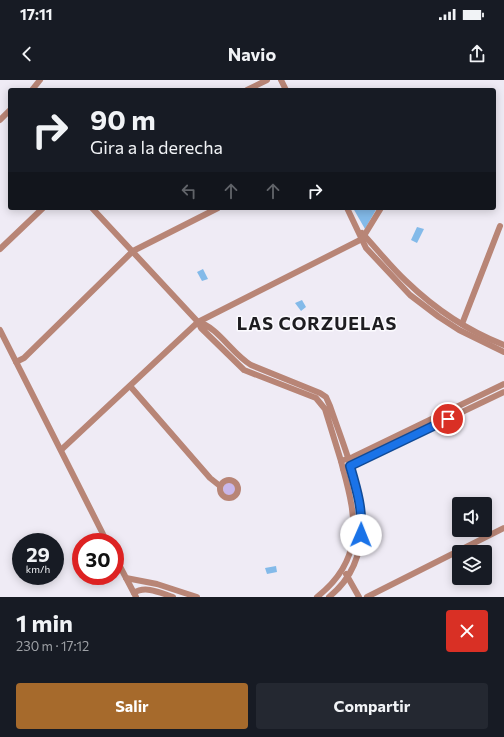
<!DOCTYPE html>
<html lang="es">
<head>
<meta charset="utf-8">
<style>
	:root { --surface:#171b24; --page:#242831; --text:#f1f3f6; --muted:#9ea1a6; --accent:#a66a2c }
	body { margin:0; font-family:Commissioner,sans-serif; background:var(--page); color:var(--text); height:100vh; display:flex; flex-direction:column; font-size:15px; white-space:nowrap }
	* { box-sizing:border-box; margin:0 }
	p { font-size:13px; color:var(--muted) }
	.icon { flex:none; width:22px; height:22px; fill:none; stroke:currentColor; stroke-width:2; stroke-linecap:round; stroke-linejoin:round }
	.map { position:relative; height:517px; overflow:hidden }
	.sheet { display:flex; flex-direction:column; background:var(--surface); flex:1 }
	.sheet>* { flex:none }
	.hud { position:absolute; left:8px; top:8px; width:488px; height:122px; border-radius:4px; box-shadow:0 2px 10px #0003; background:#171b24; color:var(--text); overflow:hidden }
	.fabs { position:absolute; left:452px; top:417px; display:grid; gap:8px }
	.fabs a { display:grid; place-items:center; width:40px; height:40px; border-radius:4px; background:var(--surface); box-shadow:0 2px 10px #0003; font-size:20px }
	.speed { position:absolute; left:12px; top:453px; display:flex; gap:8px; font-size:20px; font-weight:700; text-align:center }
	.speed>* { display:grid; place-content:center; width:52px; height:52px; border-radius:50%; background:var(--surface); box-shadow:0 2px 10px #0003; line-height:1 }
	.speed small { font-size:10px; font-weight:400 }
	.speed .limit { border:6px solid #d22; background:#fff; color:#111 }
	.pin { position:absolute; display:grid; place-items:center; width:34px; height:34px; color:#fff; margin:-17px; border:2px solid #fff; border-radius:50%; box-shadow:0 1px 4px #0007 }
	.me { position:absolute; width:44px; margin:-22px; rotate:1deg; stroke-linejoin:round; filter:drop-shadow(0 0 3px #0008) }
	.turn { display:flex; align-items:center; gap:14px; height:84px; padding:0 16px; font-size:18px }
	.turn .icon { width:52px; height:52px; stroke-width:2.5 }
	.turn b { display:block; font-size:28px; line-height:34px }
	.lanes { display:flex; align-items:center; height:38px; padding:0 16px; background:#0003; justify-content:center; gap:20px; direction:ltr }
	.lanes .off { opacity:.35 }
	.round { display:grid; place-items:center; flex:none; width:42px; height:42px; border-radius:4px; background:var(--page) }
	.overview { display:flex; align-items:center; justify-content:space-between; height:68px; padding:0 16px }
	h1 { font-size:24px; font-weight:700; line-height:30px }
	.button { display:flex; gap:8px; margin-top:auto; padding:8px 16px }
	.button a { flex:1; height:46px; border-radius:4px; background:var(--accent); color:#fff; font-size:16px; font-weight:700; line-height:46px; text-align:center }
	.button a+a { background:var(--page); color:var(--text) }
	.status { display:flex; justify-content:space-between; align-items:center; height:28px; padding:0 20px; background:var(--surface); direction:ltr }
	.status svg { height:11px; fill:currentColor }
	header { display:flex; justify-content:space-between; align-items:center; height:52px; padding:0 16px; background:var(--surface); font-size:18px; font-weight:700 }
	.map>svg:first-child { display:block }
	.green { fill:#c9b7ea }
	.water { fill:#83bae9 }
	.lines { fill:none; stroke-linecap:round; stroke-linejoin:round }
	.minor { stroke:#b88576; stroke-width:6 }
	.route-casing { stroke:#114b97; stroke-width:10 }
	.route { stroke:#1a73e8; stroke-width:7 }
	.labels { text-anchor:middle; dominant-baseline:central; stroke-width:3; stroke-linejoin:round; paint-order:stroke }
	.district-label { font-size:18px; font-weight:bold; letter-spacing:1px; fill:#1e1d21; stroke:#fbfafe }
</style>
</head>
<body>
<div class="status"><b>17:11</b><svg viewBox="0 0 49 12"><path d="M0 12V9h3v3zM5 12V6h3v6zM10 12V3h3v9zM15 12V0h3v12zM26 1h20v11H26zM47 4h2v5h-2z"/></svg></div>
<header><svg class="icon" aria-label="back" viewBox="0 0 24 24"><path d="M15 5l-7 7 7 7"/></svg>Navio<svg class="icon" aria-label="share" viewBox="0 0 24 24"><path d="M12 15V3M7 8l5-5 5 5M5 13v7h14v-7"/></svg></header>
<div class="map">
<svg width="504" height="517" viewBox="0 0 504 517">
	<rect width="100%" height="100%" fill="#efebf5"/>
	<circle class="green" cx="230" cy="409" r="7"/>
	<g class="water">
		<polygon points="353,128 377,128 365,149"/>
		<polygon points="417,147 424,149 417,163 411,160"/>
		<polygon points="203,189 208,199 202,201 197,192"/>
		<polygon points="302,220 306,227 301,231 295,223"/>
		<polygon points="276,486 277,492 267,494 265,488"/>
	</g>
	<g class="lines">
		<g class="minor">
			<polyline points="281,0 286,10"/>
			<polyline points="32,10 40,0"/>
			<polyline points="247,10 267,0"/>
			<polyline points="0,40 10,30"/>
			<polyline points="92,128 198,242"/>
			<polyline points="347,128 366,168 410,215 439,237 459,250 504,272"/>
			<path d="M362 153C377 169 390 186 406 201 434 228 468 251 504 265"/>
			<polyline points="0,169 43,128"/>
			<polyline points="462,244 500,146"/>
			<polyline points="0,250 107,462"/>
			<polyline points="16,282 24,278 133,171 218,128"/>
			<polyline points="504,304 353,377 341,381 343,389 504,312"/>
			<polyline points="130,306 210,398 220,406"/>
			<polyline points="61,370 198,242 362,159 381,128"/>
			<circle cx="229" cy="409" r="9"/>
			<polyline points="115,477 136,517"/>
			<polyline points="346,494 359,517"/>
			<polyline points="126,498 157,504 197,517"/>
			<path d="M134 513C145 505 161 513 173 517"/>
			<path d="M317 517C364 480 357 440 343 389"/>
			<path d="M329 517C390 468 350 385 330 326L326 317 320 313 251 285C232 274 218 247 198 242L201 248 244 290 316 318 325 329 341 381"/>
			<polyline points="367,517 504,448"/>
		</g>
	</g>
	<g class="lines">
		<defs>
			<path id="route" d="M361 455C363 430 357 410 350 386L448 339"/>
		</defs>
		<use href="#route" class="route-casing"/>
		<use href="#route" class="route"/>
	</g>
	<g class="labels">
		<g class="district-label">
			<text x="317" y="243">LAS CORZUELAS</text>
		</g>
	</g>
</svg>
<div class="fabs">
<a><svg class="icon" aria-label="sound" viewBox="0 0 24 24"><path d="M4 9h4l5-4v14l-5-4H4zM17 9q2 3 0 6"/></svg></a>
<a><svg class="icon" aria-label="layers" viewBox="0 0 24 24"><path d="M12 4l9 5-9 5-9-5zM3 14l9 5 9-5"/></svg></a>
</div>
<div class="speed"><div>29<small>km/h</small></div><div class="limit">30</div></div>
<div class="pin" style="left:448px;top:339px;background:#d93025"><svg class="icon" aria-label="arrive" viewBox="0 0 24 24"><path d="M6 21V4h12l-3 4 3 4H6"/></svg></div>
<svg class="me" style="left:361px;top:455px" viewBox="-20 -20 40 40"><circle r="19" fill="#fff"/><path d="M0-13L10 11 0 6-10 11z" fill="#1a73e8"/></svg>
<div class="hud">
<div class="turn"><svg class="icon" aria-label="right" viewBox="0 0 24 24"><path d="M7 20v-9h11M14 6l5 5-5 5"/></svg><div><b>90 m</b>Gira a la derecha</div></div>
<div class="lanes"><svg class="icon off" aria-label="left" viewBox="0 0 24 24"><path d="M17 20v-9H6M10 6l-5 5 5 5"/></svg><svg class="icon off" aria-label="ahead" viewBox="0 0 24 24"><path d="M12 20V5M6 11l6-6 6 6"/></svg><svg class="icon off" aria-label="ahead" viewBox="0 0 24 24"><path d="M12 20V5M6 11l6-6 6 6"/></svg><svg class="icon" aria-label="right" viewBox="0 0 24 24"><path d="M7 20v-9h11M14 6l5 5-5 5"/></svg></div>
</div>
</div>
<section class="sheet">
<div class="overview"><div><h1>1 min</h1><p>230 m · 17:12</p></div><a class="round" style="background:#d93025;color:#fff"><svg class="icon" aria-label="close" viewBox="0 0 24 24"><path d="M6 6l12 12M18 6L6 18"/></svg></a></div>
<div class="button"><a>Salir</a><a>Compartir</a></div>
</section>
</body>
</html>
